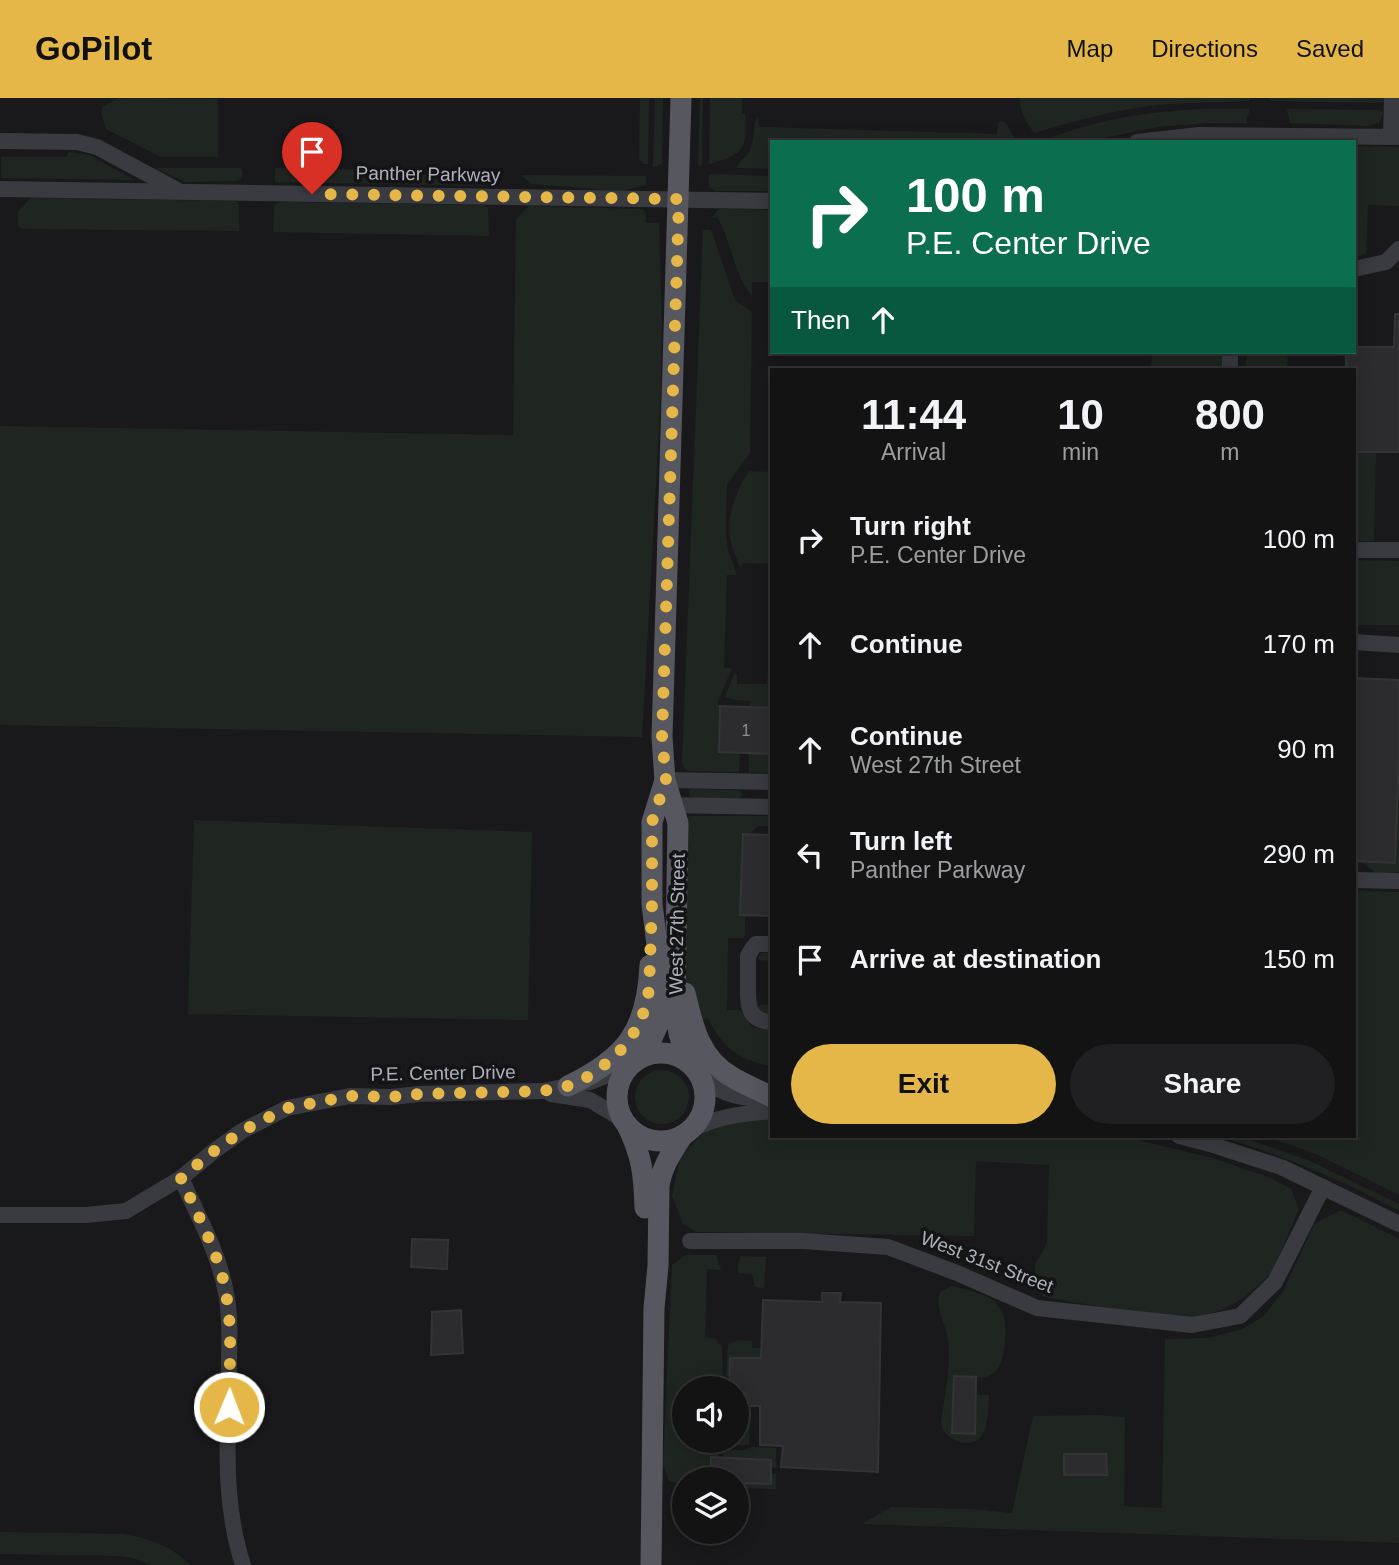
<!DOCTYPE html>
<html lang="en">
<head>
<meta charset="utf-8">
<style>
	:root { --surface:#131314; --page:#202022; --text:#f1f3f6; --muted:#9d9ea0; --line:#323234; --accent:#e4b748 }
	body { margin:0; font-family:Arial,sans-serif; background:var(--page); color:var(--text); height:100vh; display:flex; flex-direction:column; font-size:26px; white-space:nowrap }
	* { box-sizing:border-box; margin:0 }
	p { font-size:23px; color:var(--muted) }
	.icon { flex:none; width:38px; height:38px; fill:none; stroke:currentColor; stroke-width:2; stroke-linecap:round; stroke-linejoin:round }
	.map { position:relative; flex:1; overflow:hidden }
	.panel { position:absolute; left:770px; top:270px; width:586px; height:770px; display:flex; flex-direction:column; background:var(--surface); border-radius:0px; box-shadow:0 4px 18px #0003,0 0 0 2px var(--line) }
	.panel>* { flex:none }
	.guide { position:absolute; left:770px; top:42px; width:586px; height:214px; border-radius:0px; box-shadow:0 4px 18px #0003,0 0 0 2px var(--line); background:#0b6e4f; color:#fff; overflow:hidden }
	.tools { position:absolute; left:672px; top:1278px; display:grid; gap:14px }
	.tools a { display:grid; place-items:center; width:77px; height:77px; border-radius:50%; background:var(--surface); box-shadow:0 4px 18px #0003,0 0 0 2px var(--line); font-size:35px }
	.pin { position:absolute; display:grid; place-items:center; width:60px; height:60px; color:#fff; margin:-72px -30px; border-radius:50% 50% 50% 0; rotate:-45deg; box-shadow:0 0 7px #0007 }
	.pin .icon { rotate:45deg }
	.me { position:absolute; width:77px; margin:-38px; rotate:1deg; stroke-linejoin:round; filter:drop-shadow(0 0 5px #0008) }
	.turn { display:flex; align-items:center; gap:24px; height:147px; padding:0 21px; font-size:32px }
	.turn .icon { width:91px; height:91px; stroke-width:2.5 }
	.turn b { display:block; font-size:49px; line-height:60px }
	.then { display:flex; align-items:center; height:66px; padding:0 21px; background:#0003; gap:14px; font-size:26px }
	.eta { display:flex; justify-content:space-evenly; align-items:center; height:119px; text-align:center }
	.eta b { font-size:42px; font-weight:700; line-height:49px }
	.cta { display:flex; gap:14px; margin-top:auto; padding:14px 21px }
	.cta a { flex:1; height:80px; border-radius:42px; background:var(--accent); color:#111; font-size:28px; font-weight:700; line-height:80px; text-align:center }
	.cta a+a { background:var(--page); color:var(--text) }
	ul { padding:0; list-style:none }
	li { display:flex; align-items:center; gap:21px; height:105px; padding:0 21px }
	li div { flex:1 }
	li b { display:block; font-size:26px }
	li em { font-style:normal }
	header { display:flex; align-items:center; gap:42px; box-sizing:border-box; height:98px; padding:0 35px; background:var(--accent); color:#111 }
	header strong { font-size:33px }
	nav { display:flex; gap:38px; margin-inline-start:auto; font-size:24px }
	.map>svg:first-child { display:block }
	.green { fill:#1f2621 }
	.building { fill:#2c2c2f; stroke:#343337; stroke-width:2 }
	.lines { fill:none; stroke-linecap:round; stroke-linejoin:round }
	.minor { stroke:#3a3b40; stroke-width:16 }
	.major { stroke:#57585f; stroke-width:21 }
	.route { stroke:#e4b748; stroke-width:12; stroke-dasharray:0 21.6 }
	.labels { text-anchor:middle; dominant-baseline:central; stroke-width:7; stroke-linejoin:round; paint-order:stroke }
	.number-label { font-size:16px; fill:#8c8e96 }
	.street-label { font-size:19px; fill:#adb0ba; stroke:#141416 }
</style>
</head>
<body>
<header>
<strong>GoPilot</strong>
<nav><a>Map</a><a>Directions</a><a>Saved</a></nav>
</header>
<div class="map">
<svg width="1399" height="1467" viewBox="0 0 1399 1467">
	<rect width="100%" height="100%" fill="#19191b"/>
	<g class="green">
		<polygon points="119,0 218,1 218,59 161,59 106,31 101,14 103,8"/>
		<polygon points="640,0 649,0 648,66 643,66 639,61"/>
		<polygon points="655,0 663,0 662,66 653,69"/>
		<polygon points="700,0 703,0 702,67 698,68"/>
		<path d="M710 0H742V15L745 16C749 52 741 57 709 66Z"/>
		<path d="M1020 0H1250L1249 3C1218 5 1188 4 1157 7 1115 12 1074 23 1034 35 1027 24 1019 14 1020 0Z"/>
		<polygon points="1270,0 1384,0 1384,4 1379,5 1270,3"/>
		<path d="M1205 11H1250L1246 25H1207L1158 29 1083 44H1040C1093 22 1148 13 1205 11Z"/>
		<polygon points="1287,11 1377,12 1383,14 1380,24 1369,28 1290,25"/>
		<path d="M758 18 759 29 997 36 998 26 1001 23 1006 25 1016 43 772 44V71L736 70C739 63 747 59 750 52 756 41 752 28 758 18Z"/>
		<polygon points="1355,48 1399,49 1399,108 1368,107 1366,156 1355,159"/>
		<polygon points="69,54 90,57 134,82 1,80 1,59 66,59"/>
		<polygon points="156,70 240,70 242,72 242,80 238,83 185,84"/>
		<polygon points="275,70 490,74 490,88 275,84"/>
		<polygon points="709,76 772,78 772,93 715,93 709,89"/>
		<polygon points="521,77 646,78 646,87 622,93 531,86"/>
		<polygon points="30,100 235,103 238,104 239,108 239,133 23,131 18,128 18,114"/>
		<polygon points="280,104 481,107 487,109 488,111 489,138 273,134 274,108"/>
		<polygon points="529,108 643,111 646,116 646,125 659,125 662,229 660,312 642,639 0,627 0,328 513,337 516,121"/>
		<path d="M719 111 772 112V184H752V198C733 176 732 143 717 119L711 120Z"/>
		<polygon points="703,132 711,132 735,202 752,214 750,355 727,386 726,435 728,452 737,477 727,477 724,570 732,570 717,606 720,608 720,654 740,655 739,674 689,673 685,671 682,665"/>
		<polygon points="1152,254 1223,254 1223,271 1151,271"/>
		<polygon points="1247,254 1288,254 1287,271 1245,271"/>
		<polygon points="1355,354 1376,354 1374,443 1355,443"/>
		<path d="M749 373 772 374V465H742L741 471C737 461 731 449 730 438 727 415 737 392 749 373Z"/>
		<polygon points="1355,462 1399,463 1399,527 1355,527"/>
		<polygon points="768,573 772,573 772,603 770,610 750,609 750,603 736,602 725,599 734,576 737,576 737,586 767,586"/>
		<polygon points="749,655 772,656 772,675 749,674"/>
		<polygon points="1399,655 1399,774 1376,775 1360,763 1395,764"/>
		<polygon points="693,691 738,692 741,694 742,698 738,700 693,700 689,697 689,694"/>
		<path d="M689 718H772V728H758L750 736H743L740 816 745 817V837L743 840H728L727 912H739L744 915C749 931 757 931 772 932V969C739 961 723 951 708 920L697 923 686 944 684 721Z"/>
		<polygon points="194,722 532,734 528,922 188,916"/>
		<polygon points="1355,793 1399,794 1399,1097 1316,1056 1265,1038 1354,1038"/>
		<polygon points="762,855 772,855 772,916 759,914 757,910 760,907 771,907 771,863 759,862 758,859"/>
		<circle cx="662" cy="999" r="27"/>
		<polygon points="772,1020 772,1038 1121,1038 1212,1060 1271,1080 1291,1091 1299,1111 1271,1176 1245,1199 1222,1212 1185,1221 1071,1204 1045,1199 1035,1193 1035,1167 1047,1145 1049,1067 976,1063 974,1138 697,1134 683,1126 672,1098 680,1059 711,1027"/>
		<path d="M1217 1038H1238L1310 1063 1399 1106V1113C1342 1082 1280 1056 1217 1038Z"/>
		<polygon points="1341,1112 1399,1141 1399,1445 862,1426 891,1409 970,1411 1012,1415 1033,1318 1097,1317 1125,1319 1124,1408 1162,1410 1165,1241 1208,1240 1242,1231 1263,1219 1284,1192 1314,1126"/>
		<polygon points="686,1157 716,1157 721,1172 707,1171 705,1239 717,1241 718,1246 722,1247 723,1290 684,1290 684,1342 737,1342 737,1313 750,1313 751,1315 749,1347 719,1348 719,1360 711,1360 711,1381 684,1381 684,1387 669,1383 663,1366 672,1167"/>
		<polygon points="741,1158 766,1159 764,1190 755,1189 752,1176 738,1175 738,1166"/>
		<path d="M953 1188C964 1191 986 1196 994 1203 997 1206 1001 1213 1003 1216 1008 1231 1006 1269 991 1277 981 1282 965 1278 954 1279L952 1335 975 1336V1296L989 1297C988 1310 989 1325 982 1337 972 1353 944 1342 941 1326 944 1301 952 1265 948 1241 946 1226 933 1207 941 1193Z"/>
		<polygon points="738,1242 752,1243 752,1250 761,1250 761,1260 730,1260 729,1278 726,1278 728,1247"/>
		<polygon points="752,1349 776,1350 776,1370 771,1369 771,1362 723,1360 723,1352 746,1352"/>
		<polygon points="771,1376 776,1376 776,1391 737,1390 737,1385 770,1386"/>
		<path d="M0 1434 123 1436C148 1440 172 1448 190 1467H152L133 1460 121 1458 0 1456Z"/>
	</g>
	<g class="building">
		<polygon points="1395,216 1399,216 1399,354 1354,354 1354,271 1346,271 1346,254 1354,254 1354,249 1394,249"/>
		<polygon points="1354,580 1399,582 1399,655 1395,765 1354,763"/>
		<polygon points="720,608 772,610 772,656 719,654"/>
		<polygon points="743,736 772,737 772,818 740,817"/>
		<polygon points="412,1141 448,1142 447,1171 411,1169"/>
		<polygon points="822,1195 841,1195 840,1204 881,1205 878,1374 781,1369 783,1348 760,1347 760,1308 737,1308 737,1290 729,1290 730,1260 761,1260 763,1202 822,1204"/>
		<polygon points="461,1212 463,1255 431,1257 432,1214"/>
		<polygon points="954,1278 976,1279 975,1336 952,1335"/>
		<polygon points="1064,1356 1106,1356 1107,1377 1064,1377"/>
		<polygon points="711,1359 771,1362 771,1386 737,1385 737,1381 711,1381"/>
	</g>
	<g class="lines">
		<g class="minor">
			<polyline points="1391,39 1392,0"/>
			<polyline points="0,43 77,44 97,49 179,93"/>
			<polyline points="1137,44 1199,37 1399,39"/>
			<polyline points="0,91 772,103"/>
			<polyline points="1354,171 1386,164 1399,151"/>
			<polyline points="1230,271 1230,254"/>
			<polyline points="1354,452 1399,452"/>
			<polyline points="1354,544 1399,547"/>
			<polyline points="665,682 772,684"/>
			<polyline points="663,707 772,709"/>
			<polyline points="1354,782 1399,783"/>
			<path d="M772 846H756L752 851 748 858C748 868 748 877 748 887 748 907 747 923 772 924"/>
			<path d="M701 980C725 998 742 1001 772 1001"/>
			<polyline points="551,996 590,1002 625,1023"/>
			<path d="M689 1033C717 1018 741 1016 772 1013"/>
			<polyline points="1179,1038 1210,1046 1281,1069 1399,1126"/>
			<path d="M181 1080C197 1116 219 1155 226 1195 231 1219 229 1245 229 1270 228 1336 222 1403 243 1467"/>
			<polyline points="0,1117 86,1117 126,1113 181,1080 214,1053 242,1033 287,1010 350,998 391,999 420,996 542,993 590,984 630,968"/>
			<polyline points="690,1143 803,1143 888,1149 957,1175 1037,1210 1192,1227 1240,1218 1275,1184 1323,1089"/>
		</g>
		<g class="major">
			<path d="M681 0 662 639 665 682 678 725 675 906C677 928 680 949 692 968"/>
			<path d="M685 895C693 929 700 961 732 979 745 987 759 992 772 999"/>
			<circle cx="661" cy="999" r="44"/>
			<polyline points="636,963 649,947 660,922 662,910 662,888 652,806 652,724 665,682"/>
			<path d="M568 988C626 960 647 933 650 867"/>
			<path d="M627 1027C642 1058 644 1076 645 1110"/>
			<path d="M651 1467 654 1210 658 1168 659 1088C662 1068 672 1054 683 1037"/>
		</g>
	</g>
	<g class="lines">
		<path class="route" d="M229 1309C229 1272 233 1233 226 1196 220 1157 197 1116 181 1080L214 1053 242 1033 287 1010 350 998 391 999 420 996 542 993 568 988 587 979 603 968 616 957 628 944 638 928 645 911 649 892 652 806V724L666 682 662 639 679 101 312 96"/>
	</g>
	<g class="labels">
		<g class="number-label">
			<text x="746" y="632">1</text>
		</g>
		<g class="street-label">
			<text transform="translate(428 76) rotate(1)">Panther Parkway</text>
			<text transform="translate(677 826) rotate(-89)">West 27th Street</text>
			<text transform="translate(443 975) rotate(-1)">P.E. Center Drive</text>
			<text transform="translate(987 1164) rotate(21)">West 31st Street</text>
		</g>
	</g>
</svg>
<div class="tools">
<a><svg class="icon" aria-label="sound" viewBox="0 0 24 24"><path d="M4 9h4l5-4v14l-5-4H4zM17 9q2 3 0 6"/></svg></a>
<a><svg class="icon" aria-label="layers" viewBox="0 0 24 24"><path d="M12 4l9 5-9 5-9-5zM3 14l9 5 9-5"/></svg></a>
</div>
<div class="pin" style="left:312px;top:96px;background:#d93025"><svg class="icon" aria-label="arrive" viewBox="0 0 24 24"><path d="M6 21V4h12l-3 4 3 4H6"/></svg></div>
<svg class="me" style="left:229px;top:1309px" viewBox="-20 -20 40 40"><circle r="17" fill="#e4b748" stroke="#fff" stroke-width="3"/><path d="M0-11L8 9 0 5-8 9z" fill="#fff"/></svg>
<div class="guide">
<div class="turn"><svg class="icon" aria-label="right" viewBox="0 0 24 24"><path d="M7 20v-9h11M14 6l5 5-5 5"/></svg><div><b>100 m</b>P.E. Center Drive</div></div>
<div class="then">Then<svg class="icon" aria-label="ahead" viewBox="0 0 24 24"><path d="M12 20V5M6 11l6-6 6 6"/></svg></div>
</div>
<section class="panel">
<div class="eta">
<div><b>11:44</b><p>Arrival</p></div>
<div><b>10</b><p>min</p></div>
<div><b>800</b><p>m</p></div>
</div>
<ul>
<li><svg class="icon" aria-label="right" viewBox="0 0 24 24"><path d="M7 20v-9h11M14 6l5 5-5 5"/></svg><div><b>Turn right</b><p>P.E. Center Drive</p></div><em>100 m</em></li>
<li><svg class="icon" aria-label="ahead" viewBox="0 0 24 24"><path d="M12 20V5M6 11l6-6 6 6"/></svg><div><b>Continue</b></div><em>170 m</em></li>
<li><svg class="icon" aria-label="ahead" viewBox="0 0 24 24"><path d="M12 20V5M6 11l6-6 6 6"/></svg><div><b>Continue</b><p>West 27th Street</p></div><em>90 m</em></li>
<li><svg class="icon" aria-label="left" viewBox="0 0 24 24"><path d="M17 20v-9H6M10 6l-5 5 5 5"/></svg><div><b>Turn left</b><p>Panther Parkway</p></div><em>290 m</em></li>
<li><svg class="icon" aria-label="arrive" viewBox="0 0 24 24"><path d="M6 21V4h12l-3 4 3 4H6"/></svg><div><b>Arrive at destination</b></div><em>150 m</em></li>
</ul>
<div class="cta"><a>Exit</a><a>Share</a></div>
</section>
</div>
</body>
</html>
